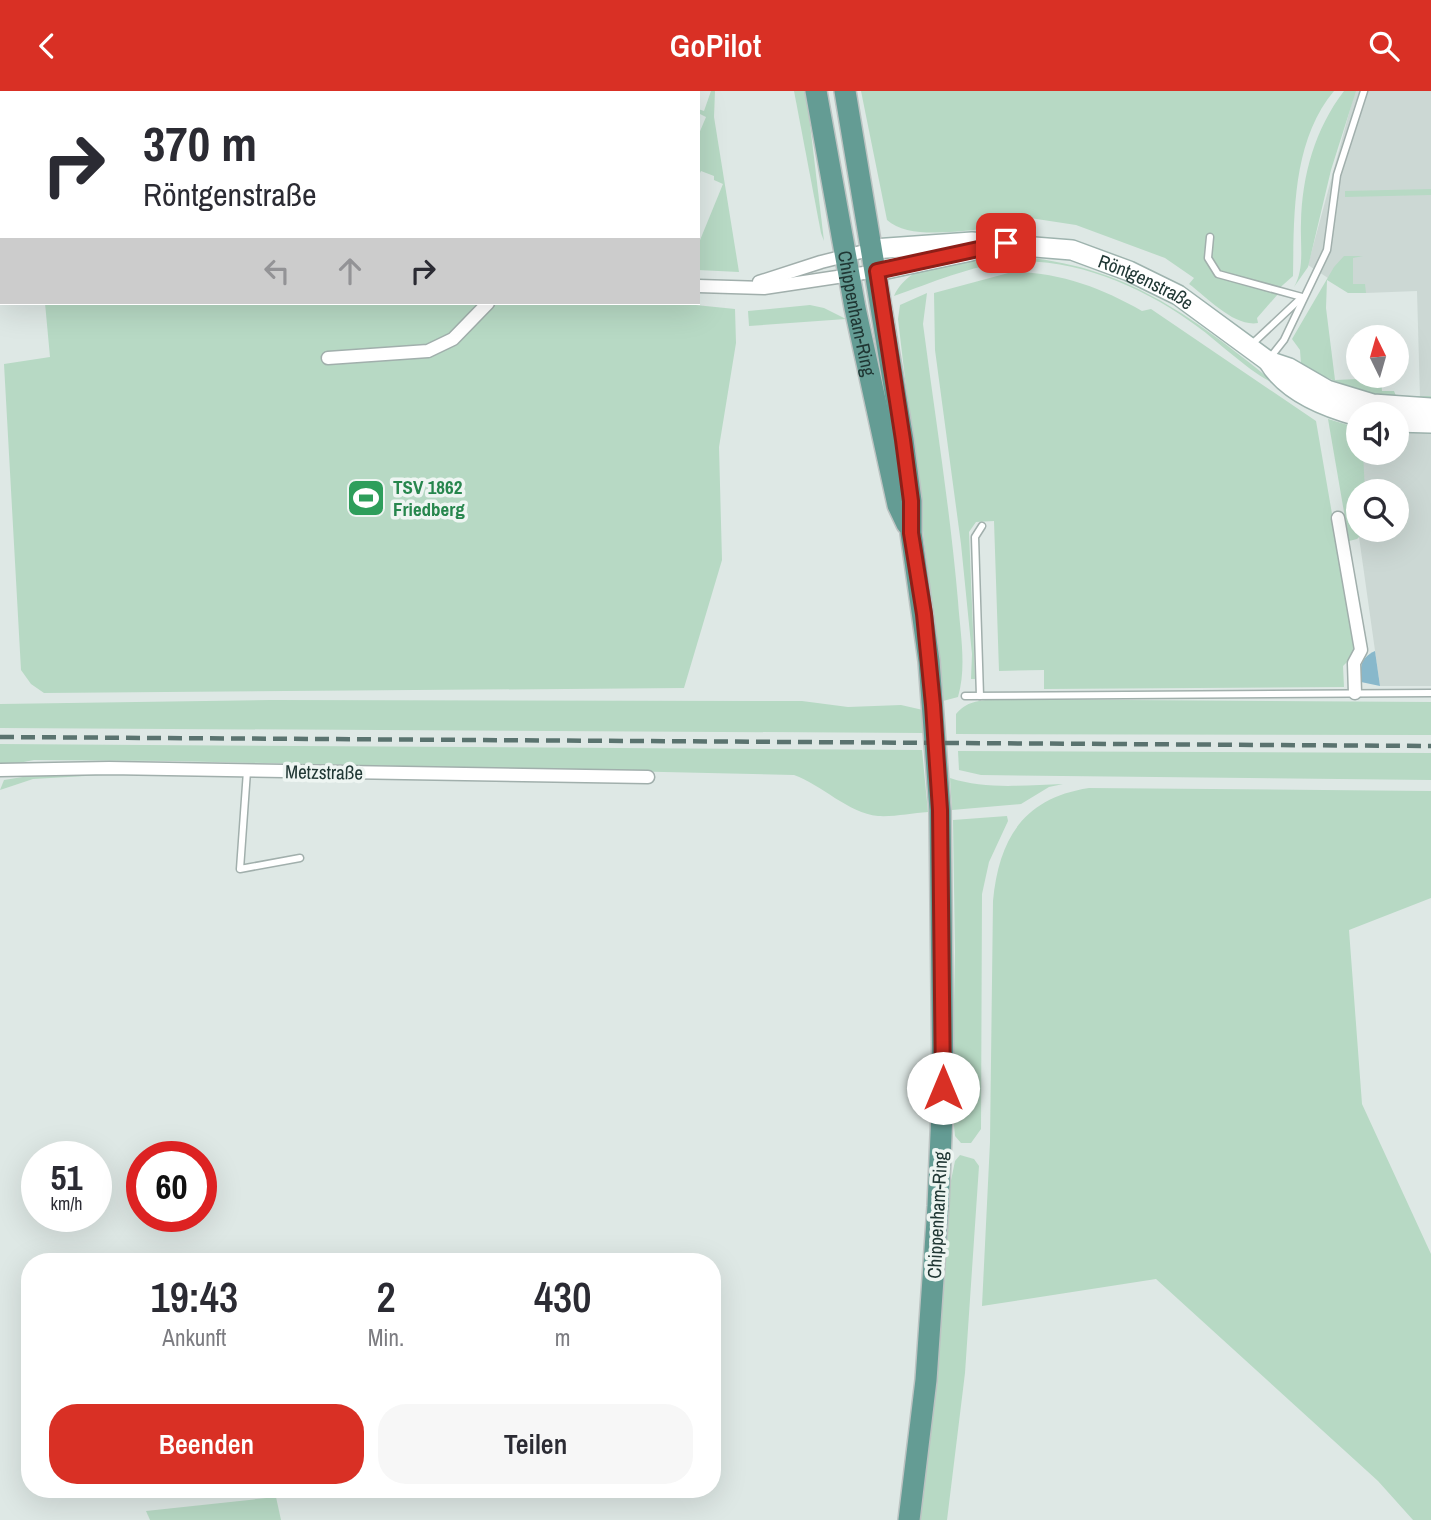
<!DOCTYPE html>
<html lang="de">
<head>
<meta charset="utf-8">
<style>
	:root { --surface:#fff; --page:#f7f7f7; --text:#2b2b33; --muted:#7c7c81; --accent:#d93025 }
	body { margin:0; font-family:"Archivo Narrow",sans-serif; background:var(--page); color:var(--text); height:100vh; display:flex; flex-direction:column; font-size:26px; white-space:nowrap }
	* { box-sizing:border-box; margin:0 }
	p { font-size:23px; color:var(--muted) }
	.icon { flex:none; width:38px; height:38px; fill:none; stroke:currentColor; stroke-width:2; stroke-linecap:round; stroke-linejoin:round }
	.map { position:relative; flex:1; overflow:hidden }
	.drawer { position:absolute; left:21px; top:1162px; width:700px; height:245px; display:flex; flex-direction:column; background:var(--surface); border-radius:28px; box-shadow:0 7px 28px #0002 }
	.drawer>* { flex:none }
	.guide { position:absolute; left:0px; top:0px; width:700px; height:214px; box-shadow:0 7px 28px #0002; background:#fff; color:var(--text); overflow:hidden }
	.needle { width:46px; rotate:355deg }
	.controls { position:absolute; left:1346px; top:234px; display:grid; gap:14px }
	.controls a { display:grid; place-items:center; width:63px; height:63px; border-radius:50%; background:var(--surface); box-shadow:0 7px 28px #0002; font-size:35px }
	.speed { position:absolute; left:21px; top:1050px; display:flex; gap:14px; font-size:35px; font-weight:700; text-align:center }
	.speed>* { display:grid; place-content:center; width:91px; height:91px; border-radius:50%; background:var(--surface); box-shadow:0 7px 28px #0002; line-height:1 }
	.speed small { font-size:18px; font-weight:400 }
	.speed .limit { border:10px solid #d22; background:#fff; color:#111 }
	.pin { position:absolute; display:grid; place-items:center; width:60px; height:60px; color:#fff; margin:-30px; border-radius:14px; box-shadow:0 4px 10px #0006 }
	.me { position:absolute; width:77px; margin:-38px; rotate:0deg; stroke-linejoin:round; filter:drop-shadow(0 0 5px #0008) }
	.turn { display:flex; align-items:center; gap:24px; height:147px; padding:0 28px; font-size:32px }
	.turn .icon { width:91px; height:91px; stroke-width:2.5 }
	.turn b { display:block; font-size:49px; line-height:60px }
	.lanes { display:flex; align-items:center; height:66px; padding:0 28px; background:#0003; justify-content:center; gap:35px; direction:ltr }
	.lanes .off { opacity:.35 }
	.eta { display:flex; justify-content:space-evenly; align-items:center; height:119px; text-align:center }
	.eta b { font-size:42px; font-weight:600; line-height:49px }
	.cta { display:flex; gap:14px; margin-top:auto; padding:14px 28px }
	.cta a { flex:1; height:80px; border-radius:28px; background:var(--accent); color:#fff; font-size:28px; font-weight:600; line-height:80px; text-align:center }
	.cta a+a { background:var(--page); color:var(--text) }
	header { display:flex; justify-content:space-between; align-items:center; height:91px; padding:0 28px; background:var(--accent); color:#fff; font-size:32px; font-weight:600 }
	.map>svg:first-child { display:block }
	.built { fill:#ccd8d4 }
	.green { fill:#b7d9c4 }
	.water { fill:#88b8cb }
	.lines { fill:none; stroke-linecap:round; stroke-linejoin:round }
	.lane-casing { stroke:#a1afac; stroke-width:9 }
	.street-casing { stroke:#a1afac; stroke-width:15 }
	.secondary-casing { stroke:#9eb3ae; stroke-width:22 }
	.primary-casing { stroke:#bcc3c2; stroke-width:24 }
	.lane { stroke:#fff; stroke-width:6 }
	.street { stroke:#fff; stroke-width:12 }
	.secondary { stroke:#fff; stroke-width:19 }
	.primary { stroke:#649c94; stroke-width:21 }
	.rail { stroke:#5a736f; stroke-width:4.5; stroke-dasharray:14 7; stroke-linecap:butt }
	.route-casing { stroke:#8d1f18; stroke-width:18 }
	.route { stroke:#d93025; stroke-width:12 }
	.labels { text-anchor:middle; dominant-baseline:central; stroke-width:7; stroke-linejoin:round; paint-order:stroke }
	.street-label { font-size:19px; fill:#203734; stroke:#eef5f2 }
	.leisure-label { font-size:19px; font-weight:bold; fill:#27864d; stroke:#eef5f2; text-anchor:start }
</style>
</head>
<body>
<header><svg class="icon" aria-label="back" viewBox="0 0 24 24"><path d="M15 5l-7 7 7 7"/></svg>GoPilot<svg class="icon" aria-label="search" viewBox="0 0 24 24"><circle cx="10" cy="10" r="6"/><path d="M15 15l6 6"/></svg></header>
<div class="map">
<svg width="1431" height="1429" viewBox="0 0 1431 1429">
	<rect width="100%" height="100%" fill="#dee8e5"/>
	<g class="built">
		<polygon points="1355,0 1431,0 1431,307 1420,307 1417,200 1366,202 1328,187 1308,174"/>
		<polygon points="1397,341 1431,342 1431,595 1380,595 1358,439 1396,439 1396,401 1358,401 1358,362 1396,362"/>
	</g>
	<g class="green">
		<polygon points="28,0 583,0 28,2"/>
		<polygon points="711,0 715,0 714,26 739,181 698,179 698,154 723,93 714,89 714,85 701,80 698,86 698,45 706,26 698,22 698,18 704,20"/>
		<polygon points="794,0 806,0 824,150 821,142"/>
		<path d="M861 0H1334C1292 50 1294 124 1293 185L1275 201 1278 203 1257 227 1258 232C1234 236 1208 207 1189 193L1194 187 1165 167 1076 134 1017 125 1016 136C981 135 913 153 887 129Z"/>
		<path d="M1344 0H1356L1331 79 1308 176 1294 196C1305 177 1300 154 1301 132 1302 84 1315 38 1344 0Z"/>
		<polygon points="1431,98 1431,104 1345,106 1345,100"/>
		<path d="M1000 165C1117 168 1187 221 1275 292 1259 289 1215 248 1198 236 1147 198 1077 166 1011 171 972 174 931 192 894 205 912 167 963 169 1000 165Z"/>
		<path d="M1344 165H1363L1353 167V193H1365L1366 202H1348L1327 189 1326 217 1335 289 1381 287 1382 300H1394L1396 305H1431V309C1377 306 1348 300 1301 273L1300 259 1292 248 1334 176Z"/>
		<path d="M1012 181C1059 181 1102 197 1142 220L1151 218 1316 330 1356 562 1343 575 1344 596 1044 598V579L999 580 994 430 976 431 969 441 975 588H971L972 563 961 453 935 259 934 202Z"/>
		<path d="M927 202 923 233C935 325 950 417 958 510 960 541 967 575 958 606L943 610 898 228 900 214Z"/>
		<polygon points="45,212 676,212 735,218 736,252 719,356 722,469 684,597 44,602 31,593 21,579 4,273 50,266"/>
		<polygon points="810,214 824,217 846,228 749,235 748,220"/>
		<polygon points="1328,328 1358,337 1358,362 1363,362 1365,401 1358,401 1358,439 1366,439 1357,448 1349,450"/>
		<path d="M994 608 1431 611V644L956 643V623C967 610 978 610 994 608Z"/>
		<polygon points="270,609 802,610 848,616 901,614 923,619 925,642 0,637 0,613"/>
		<path d="M0 653 922 659 928 721C912 722 894 726 878 725 848 722 822 694 794 684L172 670 34 669 3 675 0 673Z"/>
		<polygon points="958,660 1431,662 1431,689 981,684 959,679"/>
		<polygon points="101,682 103,684 33,688 0,699 4,689 41,683"/>
		<path d="M950 687C986 699 1025 694 1063 693L1049 696 1021 713 952 719Z"/>
		<path d="M1089 697 1431 700V807L1349 839 1362 1013 1431 1163V1429H1413L1378 1390 1156 1188 982 1215 990 1051 993 810C999 748 1023 707 1089 697Z"/>
		<polygon points="1007,725 1008,730 989,771 982,803 981,1038 971,1052 961,1052 955,1045 952,1015 955,861 953,729"/>
		<polygon points="960,1064 974,1068 979,1075 965,1282 947,1429 919,1429 933,1322 948,1104 955,1070"/>
		<polygon points="276,1406 281,1429 150,1429 146,1420"/>
	</g>
	<path class="water" d="M1375 560 1380 595 1361 591C1360 576 1360 567 1375 560Z"/>
	<g class="lines">
		<defs>
			<g id="lane">
				<polyline points="1210,146 1208,167 1218,183 1302,206"/>
				<polyline points="1252,253 1300,208"/>
				<polyline points="1269,268 1284,249 1327,159 1337,84 1364,0"/>
				<polyline points="965,605 1431,602"/>
				<polyline points="980,605 975,446 982,435"/>
				<polyline points="247,680 240,778 300,767"/>
			</g>
			<g id="street">
				<polyline points="594,2 594,0"/>
				<polyline points="759,191 821,171 873,158"/>
				<polyline points="698,195 764,197 877,180"/>
				<polyline points="328,267 428,260 453,248 488,212"/>
				<polyline points="1338,427 1361,559 1354,572 1355,602"/>
				<polyline points="0,679 109,677 648,686"/>
			</g>
			<g id="secondary">
				<path id="s1" d="M873 158 972 151 1072 159 1129 180 1178 204 1268 270 1289 277 1327 299 1373 313 1431 317"/>
				<polyline points="877,180 971,160"/>
				<path d="M1268 270C1286 301 1324 316 1358 325"/>
				<polyline points="1396,331 1431,332"/>
			</g>
			<g id="primary">
				<path id="s2" d="M816 0 855 217 898 414 907 433"/>
				<polyline points="845,0 903,349 911,410 911,442 929,570 940,719 943,997 938,1115 926,1289 909,1429"/>
			</g>
		</defs>
		<use href="#lane" class="lane-casing"/>
		<use href="#street" class="street-casing"/>
		<use href="#secondary" class="secondary-casing"/>
		<use href="#primary" class="primary-casing"/>
		<use href="#lane" class="lane"/>
		<use href="#street" class="street"/>
		<use href="#secondary" class="secondary"/>
		<use href="#primary" class="primary"/>
		<polyline class="rail" points="0,646 1431,655"/>
	</g>
	<g class="lines">
		<defs>
			<polyline id="route" points="943,997 940,719 933,614 924,523 911,442 911,410 903,349 877,180 1006,152"/>
		</defs>
		<use href="#route" class="route-casing"/>
		<use href="#route" class="route"/>
	</g>
	<defs>
		<symbol id="stadium-square" viewBox="-11 -11 22 22"><rect x="-9" y="-9" width="18" height="18" rx="4" fill="#2e9e5b" stroke="#eef5f2"/><path d="M0-5a6.5 5 0 1 0 0 10a6.5 5 0 1 0 0-10ZM-3.5-1.8h7v3.6h-7Z" fill="#fff"/></symbol>
	</defs>
	<g fill-rule="evenodd">
		<use href="#stadium-square" x="344" y="385" width="44" height="44"/>
	</g>
	<g class="labels">
		<g class="street-label">
			<text stroke="none"><textPath href="#s1" startOffset="280">Röntgenstraße</textPath></text>
			<text stroke="none"><textPath href="#s2" startOffset="226">Chippenham-Ring</textPath></text>
			<text transform="translate(324 681) rotate(1)">Metzstraße</text>
			<text transform="translate(937 1124) rotate(-87)">Chippenham-Ring</text>
		</g>
		<g class="leisure-label">
			<text x="393" y="396">TSV 1862<tspan x="393" dy="22">Friedberg</tspan></text>
		</g>
	</g>
</svg>
<div class="controls">
<a><svg class="needle" viewBox="-14 -14 28 28"><path d="M0-13l5 13h-10z" fill="#e53935"/><path d="M0 13l5-13h-10z" fill="#7c7c81"/></svg></a>
<a><svg class="icon" aria-label="sound" viewBox="0 0 24 24"><path d="M4 9h4l5-4v14l-5-4H4zM17 9q2 3 0 6"/></svg></a>
<a><svg class="icon" aria-label="search" viewBox="0 0 24 24"><circle cx="10" cy="10" r="6"/><path d="M15 15l6 6"/></svg></a>
</div>
<div class="speed"><div>51<small>km/h</small></div><div class="limit">60</div></div>
<div class="pin" style="left:1006px;top:152px;background:#d93025"><svg class="icon" aria-label="arrive" viewBox="0 0 24 24"><path d="M6 21V4h12l-3 4 3 4H6"/></svg></div>
<svg class="me" style="left:943px;top:997px" viewBox="-20 -20 40 40"><circle r="19" fill="#fff"/><path d="M0-13L10 11 0 6-10 11z" fill="#d93025"/></svg>
<div class="guide">
<div class="turn"><svg class="icon" aria-label="right" viewBox="0 0 24 24"><path d="M7 20v-9h11M14 6l5 5-5 5"/></svg><div><b>370 m</b>Röntgenstraße</div></div>
<div class="lanes"><svg class="icon off" aria-label="left" viewBox="0 0 24 24"><path d="M17 20v-9H6M10 6l-5 5 5 5"/></svg><svg class="icon off" aria-label="ahead" viewBox="0 0 24 24"><path d="M12 20V5M6 11l6-6 6 6"/></svg><svg class="icon" aria-label="right" viewBox="0 0 24 24"><path d="M7 20v-9h11M14 6l5 5-5 5"/></svg></div>
</div>
<section class="drawer">
<div class="eta">
<div><b>19:43</b><p>Ankunft</p></div>
<div><b>2</b><p>Min.</p></div>
<div><b>430</b><p>m</p></div>
</div>
<div class="cta"><a>Beenden</a><a>Teilen</a></div>
</section>
</div>
</body>
</html>
